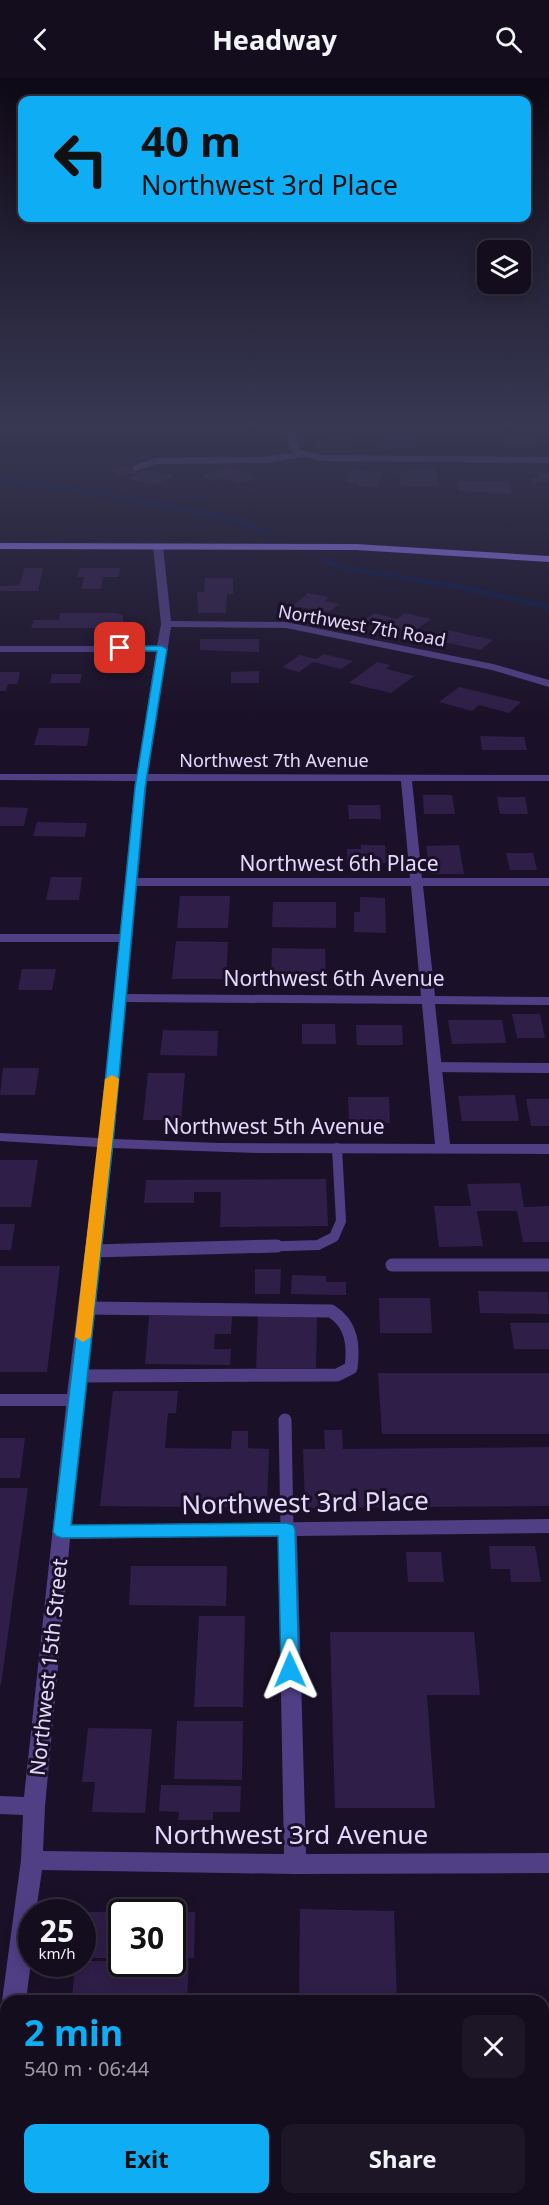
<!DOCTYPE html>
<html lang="en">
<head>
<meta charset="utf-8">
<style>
	:root { --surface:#140d1e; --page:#1d1627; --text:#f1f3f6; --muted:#9d9ca4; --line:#332d3c; --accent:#0faef4 }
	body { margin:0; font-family:"Noto Sans",sans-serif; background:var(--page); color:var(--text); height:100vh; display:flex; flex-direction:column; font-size:22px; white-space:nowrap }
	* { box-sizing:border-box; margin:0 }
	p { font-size:20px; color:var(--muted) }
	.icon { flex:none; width:33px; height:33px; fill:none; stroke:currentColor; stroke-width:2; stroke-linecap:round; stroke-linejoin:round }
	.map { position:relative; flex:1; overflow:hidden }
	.panel { position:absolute; left:0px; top:1917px; width:549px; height:210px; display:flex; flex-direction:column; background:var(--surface); border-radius:18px 18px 0 0; box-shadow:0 3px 15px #0003,0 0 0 2px var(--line) }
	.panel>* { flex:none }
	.hud { position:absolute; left:18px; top:18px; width:513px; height:126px; border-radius:12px; box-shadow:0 3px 15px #0003,0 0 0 2px var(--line); background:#0faef4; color:#111; overflow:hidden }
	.buttons { position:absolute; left:477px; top:162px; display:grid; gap:12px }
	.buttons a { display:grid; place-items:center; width:54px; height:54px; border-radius:12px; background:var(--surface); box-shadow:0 3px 15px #0003,0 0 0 2px var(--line); font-size:30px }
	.speed { position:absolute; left:18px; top:1821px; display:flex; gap:12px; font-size:30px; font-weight:700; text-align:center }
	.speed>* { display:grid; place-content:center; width:78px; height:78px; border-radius:50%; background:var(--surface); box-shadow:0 3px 15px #0003,0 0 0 2px var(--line); line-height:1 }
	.speed small { font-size:15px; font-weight:400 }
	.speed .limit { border:3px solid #111; border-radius:9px; background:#fff; color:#111 }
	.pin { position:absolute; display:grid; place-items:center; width:51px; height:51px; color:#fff; margin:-26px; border-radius:12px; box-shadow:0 3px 9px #0006 }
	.me { position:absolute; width:66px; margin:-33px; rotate:359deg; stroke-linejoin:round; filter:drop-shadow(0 0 4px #0008) }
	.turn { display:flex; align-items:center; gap:21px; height:126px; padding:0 24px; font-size:27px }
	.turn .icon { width:78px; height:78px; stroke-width:2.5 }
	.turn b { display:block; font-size:42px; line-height:51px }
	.round { display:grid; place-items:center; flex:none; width:63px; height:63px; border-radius:12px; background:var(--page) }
	.overview { display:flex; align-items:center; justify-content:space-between; height:102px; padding:0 24px }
	h1 { font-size:36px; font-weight:700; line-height:45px; color:var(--accent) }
	.action { display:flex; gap:12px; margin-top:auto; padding:12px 24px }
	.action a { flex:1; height:69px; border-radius:12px; background:var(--accent); color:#111; font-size:24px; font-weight:700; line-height:69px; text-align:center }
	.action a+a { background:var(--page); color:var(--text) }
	header { display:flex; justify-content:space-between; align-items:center; height:78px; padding:0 24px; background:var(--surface); font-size:27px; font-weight:700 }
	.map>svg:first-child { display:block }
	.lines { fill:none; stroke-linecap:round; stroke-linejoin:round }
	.stream { stroke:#0d1645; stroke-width:5 }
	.building { fill:#2f1e48 }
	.lane-far2 { stroke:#503f85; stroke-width:6 }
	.lane-far1 { stroke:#503f85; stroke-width:10 }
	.lane { stroke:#503f85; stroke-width:13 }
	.street { fill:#503f85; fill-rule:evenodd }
	.secondary { fill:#9476f9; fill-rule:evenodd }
	.route { fill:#0faef4; stroke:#0a719f; stroke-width:1.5 }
	.slow { fill:#f59e0b }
	.labels { text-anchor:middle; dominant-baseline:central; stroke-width:6; stroke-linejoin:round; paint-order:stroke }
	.far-street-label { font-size:18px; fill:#e5dafd; stroke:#1a1128 }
	.street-label { font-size:21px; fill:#e5dafd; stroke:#1a1128 }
	.near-street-label { font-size:26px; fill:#e5dafd; stroke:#1a1128 }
</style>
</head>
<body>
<header><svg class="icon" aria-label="back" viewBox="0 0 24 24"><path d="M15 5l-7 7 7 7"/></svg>Headway<svg class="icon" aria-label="search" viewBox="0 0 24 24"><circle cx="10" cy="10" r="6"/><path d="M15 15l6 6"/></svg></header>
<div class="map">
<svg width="549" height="2127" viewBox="0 0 549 2127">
	<rect width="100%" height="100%" fill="#1a1128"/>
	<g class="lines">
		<g class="stream">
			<polyline points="0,401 115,418 241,443 266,455"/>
			<polyline points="324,482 340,489 455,508 549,529"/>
		</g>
	</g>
	<g class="building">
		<polygon points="384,352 411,352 415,370 378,370 377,365 386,365"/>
		<polygon points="506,358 532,358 534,367 508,367"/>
		<polygon points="329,359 349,359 351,369 317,369 317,362 330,362"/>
		<polygon points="126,387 137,394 120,398 109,391"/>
		<polygon points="229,389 259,400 240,406 223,400 213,403 201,398"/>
		<polygon points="350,392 383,394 378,409 357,408 358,405 346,404"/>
		<polygon points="406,392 436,392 439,408 401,408 399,395 406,395"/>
		<polygon points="143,393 152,393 173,398 156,407 128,401"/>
		<polygon points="536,395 549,395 549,404 534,405 531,400 539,399"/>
		<polygon points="457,403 509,403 512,416 459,413"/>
		<polygon points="24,490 43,490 38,513 0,513 0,508 20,507"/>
		<polygon points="80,490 120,490 118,499 103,499 101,511 81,511 84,499 77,499"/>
		<polygon points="205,500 233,500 233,516 227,516 226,535 198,535 197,514 204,514"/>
		<polygon points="308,515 329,519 325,523 339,526 329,534 293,528"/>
		<polygon points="60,535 116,535 123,537 123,544 108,544 107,550 31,550 34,542 59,542"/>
		<polygon points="374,535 397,541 405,535 431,541 413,554 362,544"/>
		<polygon points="443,551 493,562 480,572 430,561"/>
		<polygon points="200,561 259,561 259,574 200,572"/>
		<polygon points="324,576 353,583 341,591 313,584 299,594 282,589 300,577 316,581"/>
		<polygon points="377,584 390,587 386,591 414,598 391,615 349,605"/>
		<polygon points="259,593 259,605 231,605 231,594"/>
		<polygon points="0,594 20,594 17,606 8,606 6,613 0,613"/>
		<polygon points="52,596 82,596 80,605 50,605"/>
		<polygon points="459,609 521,624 509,635 479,627 472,633 439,624"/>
		<polygon points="39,650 90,650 87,668 34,667"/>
		<polygon points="480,658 524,659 527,672 482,672"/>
		<polygon points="423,717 452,717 455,736 424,736"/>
		<polygon points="497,719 525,719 528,736 500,736"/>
		<polygon points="348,727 380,727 381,741 349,741"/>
		<polygon points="0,729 28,730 24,748 0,748"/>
		<polygon points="37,744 87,745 85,759 33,758"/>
		<polygon points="361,767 385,767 386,785 347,785 347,771 361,771"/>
		<polygon points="459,767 464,796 430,796 426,768"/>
		<polygon points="506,775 533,775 537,792 510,792"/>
		<polygon points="51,799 82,799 79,822 46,822"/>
		<polygon points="180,818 230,818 228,850 177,850"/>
		<polygon points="360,819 385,820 386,855 354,854 354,834 360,834"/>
		<polygon points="273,824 336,824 336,850 272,849"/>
		<polygon points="176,863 228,864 226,901 172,901"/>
		<polygon points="272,870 325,871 326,897 271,897"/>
		<polygon points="22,891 56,891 52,912 18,912"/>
		<polygon points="512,936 540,936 545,960 517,960"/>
		<polygon points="448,942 502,942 506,965 452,966"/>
		<polygon points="302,946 335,946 336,966 302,966"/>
		<polygon points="356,947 402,947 403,967 357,967"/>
		<polygon points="163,952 218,953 217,978 160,977"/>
		<polygon points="3,990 39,990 35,1017 0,1017"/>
		<polygon points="148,995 185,995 181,1042 143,1042"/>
		<polygon points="515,1017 519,1043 462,1043 458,1018"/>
		<polygon points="348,1019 389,1019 390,1045 349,1044"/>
		<polygon points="526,1021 549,1021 549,1048 531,1048"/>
		<polygon points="0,1082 38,1082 31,1129 0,1129"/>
		<polygon points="326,1101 328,1148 220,1149 221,1114 194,1114 194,1125 144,1125 146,1102"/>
		<polygon points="520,1105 524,1129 549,1128 549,1164 523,1164 517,1133 477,1133 483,1168 439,1169 434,1128 471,1128 467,1106"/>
		<polygon points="0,1146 15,1146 11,1172 0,1172"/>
		<polygon points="0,1188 60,1188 47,1294 0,1294"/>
		<polygon points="255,1191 281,1191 280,1216 255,1216"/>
		<polygon points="292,1197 326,1198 326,1204 346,1204 346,1217 291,1216"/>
		<polygon points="478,1213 548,1214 549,1236 480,1235"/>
		<polygon points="379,1220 430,1220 432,1255 380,1255"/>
		<polygon points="149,1238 232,1238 231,1256 215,1256 214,1271 231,1271 230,1287 145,1286"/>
		<polygon points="258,1238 317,1238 316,1290 256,1290"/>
		<polygon points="510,1245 549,1245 549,1271 514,1271"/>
		<polygon points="378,1295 549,1295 549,1356 382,1356"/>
		<polygon points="113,1313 178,1313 176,1335 168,1335 165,1370 231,1371 232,1353 248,1353 248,1370 269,1371 267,1430 100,1428"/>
		<polygon points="324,1352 342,1352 343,1371 549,1369 549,1428 305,1430 303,1371 325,1371"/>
		<polygon points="0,1360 25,1360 20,1400 0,1400"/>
		<polygon points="0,1410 28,1410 1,1607 0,1607"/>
		<polygon points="489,1468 535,1468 541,1504 511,1504 510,1491 491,1491"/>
		<polygon points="406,1474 441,1474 444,1504 408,1504"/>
		<polygon points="131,1488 227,1488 226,1528 129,1527"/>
		<polygon points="199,1538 245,1538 243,1629 194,1629"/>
		<polygon points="330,1554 474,1554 480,1617 427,1617 435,1730 335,1730"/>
		<polygon points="177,1643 243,1643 242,1702 174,1701"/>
		<polygon points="88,1650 152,1651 145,1735 92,1734 95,1704 82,1704"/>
		<polygon points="161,1707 241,1708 240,1734 213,1734 213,1742 178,1742 179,1734 159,1733"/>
		<polygon points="300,1831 394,1833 397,1923 299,1923"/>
		<rect x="82" y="1834" width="40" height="46"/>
		<polygon points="172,1834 195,1834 194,1880 172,1880"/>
		<polygon points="82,1883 122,1883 122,1886 189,1883 187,1923 72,1923 75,1886 82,1886"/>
	</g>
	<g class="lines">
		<polyline class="lane-far2" points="136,390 156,383 265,382 303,376"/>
		<g class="lane-far1">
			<polyline points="435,989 549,990"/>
			<polyline points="220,1170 318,1167 334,1159 341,1143 337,1070"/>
		</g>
		<g class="lane">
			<polyline points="93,1173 277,1168"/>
			<polyline points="392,1187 549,1187"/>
			<path d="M78 1298 337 1297 351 1290C354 1267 352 1246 331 1233L86 1230"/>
			<polyline points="285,1342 287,1451"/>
		</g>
		<g class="street">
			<polygon points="285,345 293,345 300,372 322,377 549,379 549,385 322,383 294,376 289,368"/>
			<path d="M158 465 163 468 171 543 286 544 493 586 549 602V609L492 592 286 550 171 549 148 696 549 697V703H412L422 800H549V808H423L435 918 549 919V927L435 926 450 1066H549V1076L259 1075 113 1070 72 1447 549 1441V1455L297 1458 306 1776 549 1775V1795L295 1796 42 1792 36 1834H32V1875L26 1923H6V1931L2 1923 21 1782 23 1737 0 1736V1718L24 1719 66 1328H0V1316H67L98 1069 0 1063V1055L99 1060 119 864H0V856H120L135 703 0 702V696H137L156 574H0V568H157L161 546 153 468ZM147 703H401L410 800H138ZM137 808H411L421 918 127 916ZM126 924 422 926 435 1066 218 1065 114 1061ZM278 1458 284 1776 43 1773 45 1728 70 1461Z"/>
			<polygon points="6,1979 6,2046 0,2049 0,1981"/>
		</g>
		<polygon class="secondary" points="0,465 356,466 549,478 549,484 356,472 0,471"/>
	</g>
	<linearGradient id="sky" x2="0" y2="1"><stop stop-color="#0e0916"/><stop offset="0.54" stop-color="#383853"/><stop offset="1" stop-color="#383853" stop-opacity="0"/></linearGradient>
	<rect width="549" height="642" fill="url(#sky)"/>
	<polygon class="route" points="117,568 162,568 167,571 145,710 113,1064 71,1447 287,1445 293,1447 295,1451 299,1592 297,1597 290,1600 284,1597 281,1592 278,1458 62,1460 56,1458 53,1454 99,1064 135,710 157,573 120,573 115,570"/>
	<polygon class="slow" points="112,997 119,1001 91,1259 83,1264 75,1259 105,1001"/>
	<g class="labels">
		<g class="far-street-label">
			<text transform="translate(362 547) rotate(10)">Northwest 7th Road</text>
			<text x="274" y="682">Northwest 7th Avenue</text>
		</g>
		<g class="street-label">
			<text x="339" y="785">Northwest 6th Place</text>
			<text x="334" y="900">Northwest 6th Avenue</text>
			<text x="274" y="1048">Northwest 5th Avenue</text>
			<text transform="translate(48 1589) rotate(-84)">Northwest 15th Street</text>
		</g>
		<g class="near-street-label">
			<text transform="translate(305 1424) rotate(-1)">Northwest 3rd Place</text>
			<text x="291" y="1756">Northwest 3rd Avenue</text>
		</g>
	</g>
</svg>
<div class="buttons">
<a><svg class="icon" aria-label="layers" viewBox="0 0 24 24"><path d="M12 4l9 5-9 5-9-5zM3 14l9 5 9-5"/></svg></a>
</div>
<div class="speed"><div>25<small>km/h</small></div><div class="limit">30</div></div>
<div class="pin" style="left:120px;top:570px;background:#d93025"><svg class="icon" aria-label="arrive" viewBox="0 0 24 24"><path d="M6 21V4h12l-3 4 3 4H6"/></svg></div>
<svg class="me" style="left:290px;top:1592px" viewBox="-20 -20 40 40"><path d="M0-17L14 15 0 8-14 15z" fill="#0faef4" stroke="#fff" stroke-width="4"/></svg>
<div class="hud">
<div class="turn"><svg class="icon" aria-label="left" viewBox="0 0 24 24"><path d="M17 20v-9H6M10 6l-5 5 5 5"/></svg><div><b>40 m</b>Northwest 3rd Place</div></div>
</div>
<section class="panel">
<div class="overview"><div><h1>2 min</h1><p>540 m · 06:44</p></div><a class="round"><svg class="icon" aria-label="close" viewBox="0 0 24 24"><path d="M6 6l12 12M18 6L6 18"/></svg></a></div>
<div class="action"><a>Exit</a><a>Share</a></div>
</section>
</div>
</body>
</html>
